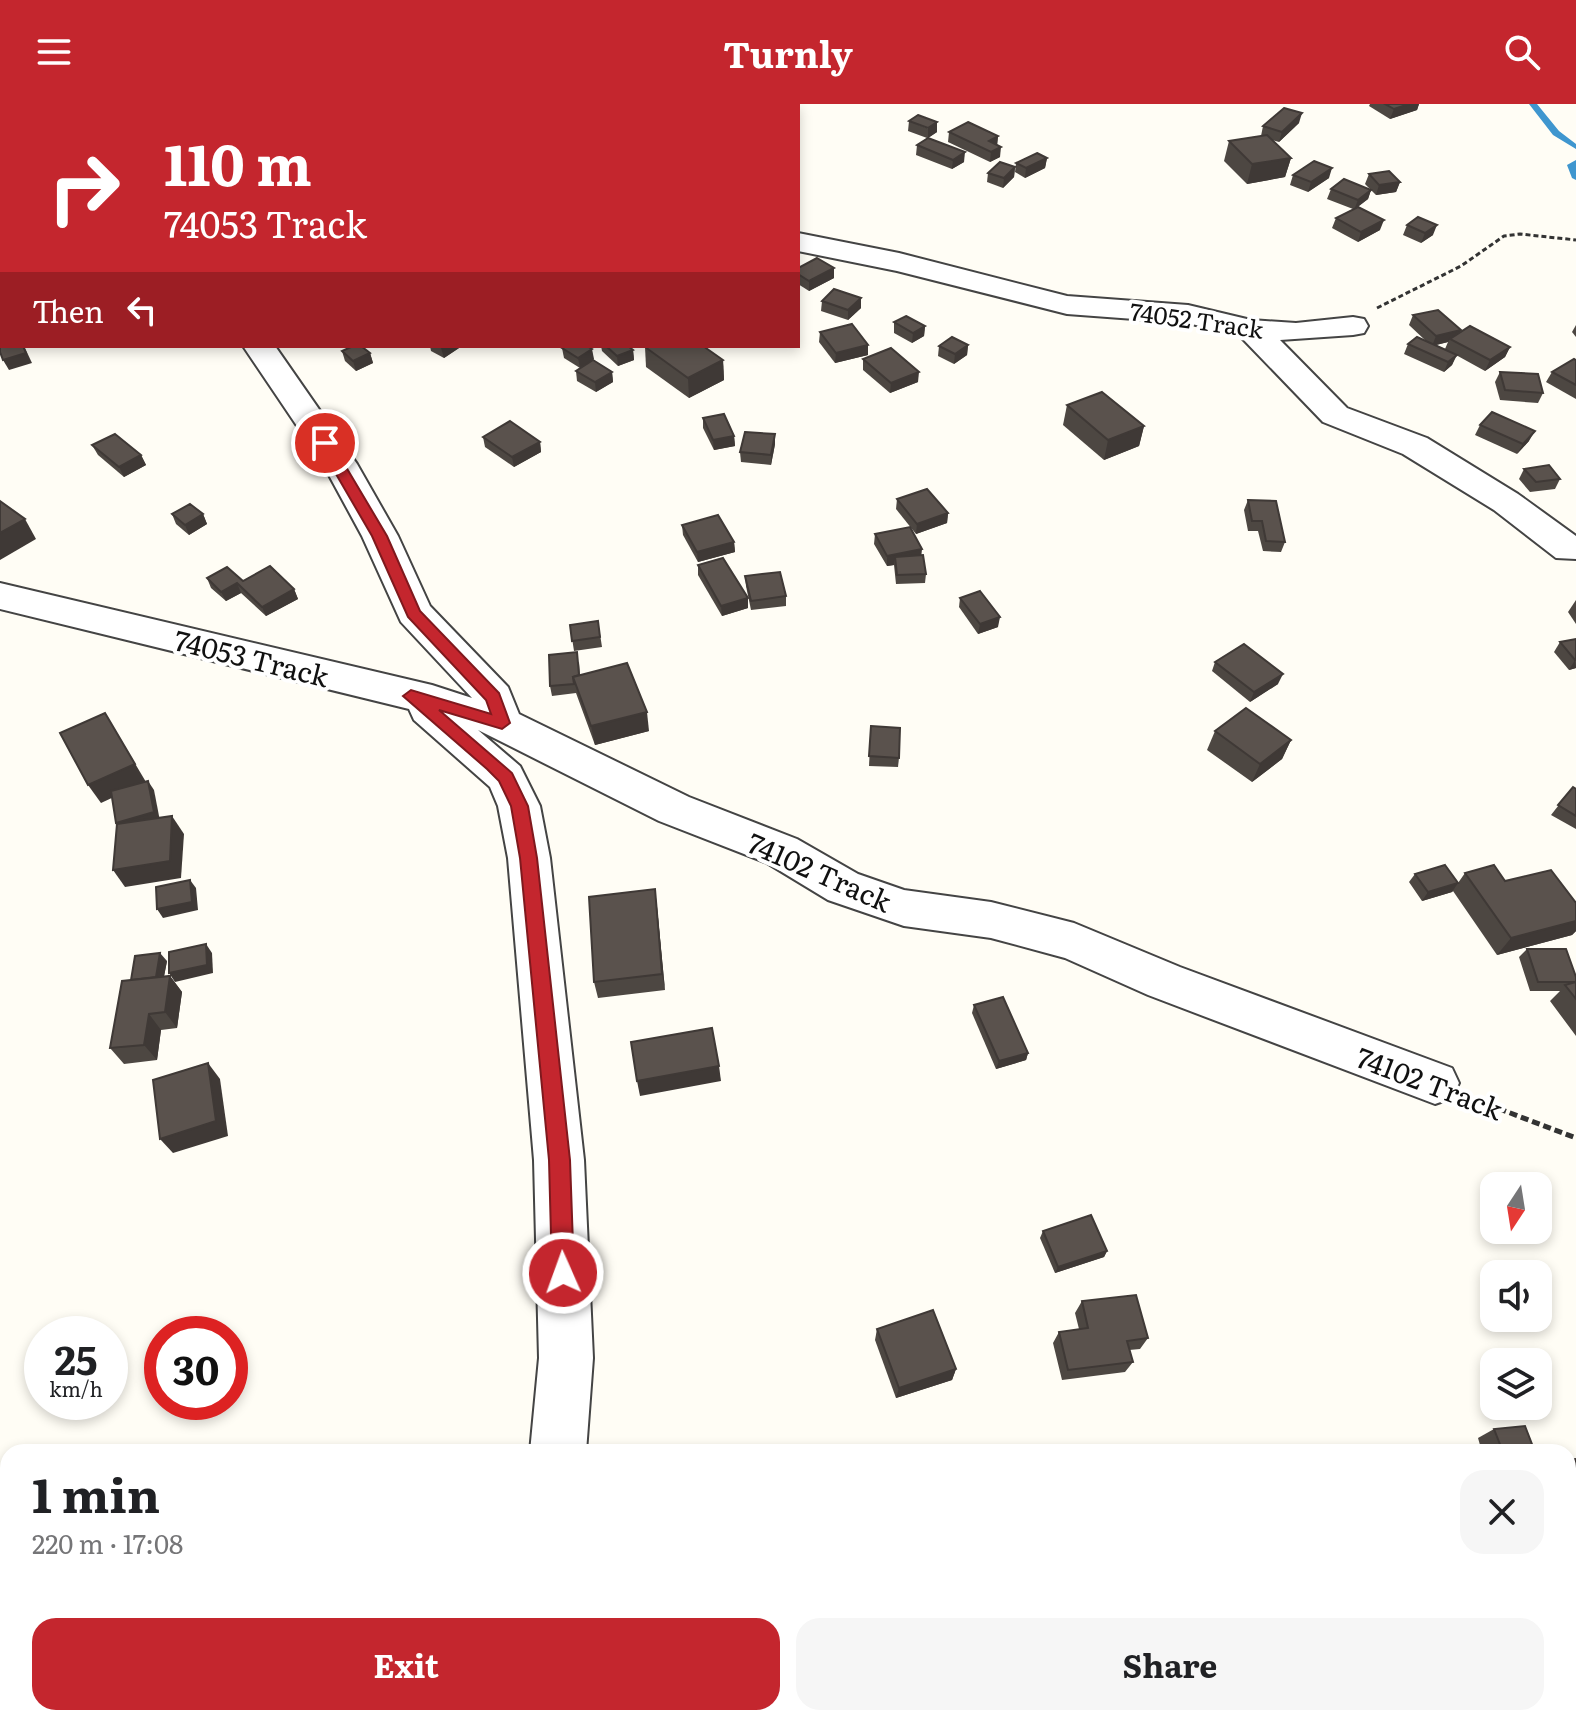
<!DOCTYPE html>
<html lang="en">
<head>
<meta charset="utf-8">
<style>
	:root { --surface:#fff; --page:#f6f6f6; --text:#202124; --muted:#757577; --accent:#c4262e }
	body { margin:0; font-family:Literata,serif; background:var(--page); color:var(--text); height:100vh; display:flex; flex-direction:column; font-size:30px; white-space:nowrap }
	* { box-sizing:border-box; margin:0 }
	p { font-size:26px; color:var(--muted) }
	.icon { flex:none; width:44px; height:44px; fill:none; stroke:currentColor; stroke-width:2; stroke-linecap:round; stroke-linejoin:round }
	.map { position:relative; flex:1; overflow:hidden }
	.sheet { position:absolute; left:0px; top:1340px; width:1576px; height:282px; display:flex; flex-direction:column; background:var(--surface); border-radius:24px 24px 0 0; box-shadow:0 4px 12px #0003 }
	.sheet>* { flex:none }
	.banner { position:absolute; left:0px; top:0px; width:800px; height:244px; box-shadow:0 4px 12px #0003; background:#c4262e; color:#fff; overflow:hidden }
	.needle { width:52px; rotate:192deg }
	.tools { position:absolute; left:1480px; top:1068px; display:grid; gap:16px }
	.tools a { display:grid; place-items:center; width:72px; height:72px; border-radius:16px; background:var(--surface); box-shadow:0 4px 12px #0003; font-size:40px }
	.speed { position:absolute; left:24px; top:1212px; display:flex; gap:16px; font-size:40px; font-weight:700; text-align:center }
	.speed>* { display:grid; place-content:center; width:104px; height:104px; border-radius:50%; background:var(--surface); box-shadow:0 4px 12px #0003; line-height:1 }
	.speed small { font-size:20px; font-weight:400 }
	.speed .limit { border:12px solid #d22; background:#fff; color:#111 }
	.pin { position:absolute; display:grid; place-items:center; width:68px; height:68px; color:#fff; margin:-34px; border:4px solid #fff; border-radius:50%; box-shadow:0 2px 8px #0007 }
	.me { position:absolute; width:88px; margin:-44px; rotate:358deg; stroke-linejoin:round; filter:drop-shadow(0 0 6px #0008) }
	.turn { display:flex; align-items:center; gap:28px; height:168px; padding:0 32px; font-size:36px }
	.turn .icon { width:104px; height:104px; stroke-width:2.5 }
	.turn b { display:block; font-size:56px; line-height:68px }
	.then { display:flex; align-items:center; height:76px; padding:0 32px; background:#0003; gap:16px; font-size:30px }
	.round { display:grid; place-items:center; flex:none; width:84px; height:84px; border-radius:24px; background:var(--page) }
	.headline { display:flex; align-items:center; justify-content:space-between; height:136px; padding:0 32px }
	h1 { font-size:48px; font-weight:700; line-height:60px }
	.cta { display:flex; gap:16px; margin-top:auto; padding:16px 32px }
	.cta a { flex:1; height:92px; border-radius:24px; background:var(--accent); color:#fff; font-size:32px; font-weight:700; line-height:92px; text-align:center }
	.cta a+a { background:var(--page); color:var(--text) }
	header { display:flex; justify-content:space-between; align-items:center; height:104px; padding:0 32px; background:var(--accent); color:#fff; font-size:36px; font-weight:700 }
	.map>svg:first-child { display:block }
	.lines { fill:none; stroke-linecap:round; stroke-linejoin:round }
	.stream { fill:#3f96cf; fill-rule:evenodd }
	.street-casing { stroke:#444; stroke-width:4 }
	.path-far1 { stroke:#333; stroke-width:3; stroke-dasharray:5 3; stroke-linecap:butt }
	.path { stroke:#333; stroke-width:5; stroke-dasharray:8 4; stroke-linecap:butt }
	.street { fill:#fff; fill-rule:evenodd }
	.wall { fill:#4d4742; fill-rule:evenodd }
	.shaded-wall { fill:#3f3936 }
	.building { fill:#5a524d; stroke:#3f3936; stroke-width:2 }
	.route { fill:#c4262e; stroke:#7f191e; stroke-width:2 }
	.labels { text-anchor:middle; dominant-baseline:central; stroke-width:8; stroke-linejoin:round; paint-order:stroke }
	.far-street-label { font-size:24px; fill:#111; stroke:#fff }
	.street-label { font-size:28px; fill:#111; stroke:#fff }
</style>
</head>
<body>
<header><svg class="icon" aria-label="menu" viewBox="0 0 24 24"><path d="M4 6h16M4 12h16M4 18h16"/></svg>Turnly<svg class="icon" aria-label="search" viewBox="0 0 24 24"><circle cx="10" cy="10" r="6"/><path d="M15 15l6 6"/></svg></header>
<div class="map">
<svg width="1576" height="1621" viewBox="0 0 1576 1621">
	<rect width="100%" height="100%" fill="#fffdf5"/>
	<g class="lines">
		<g class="stream">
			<polygon points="1529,0 1537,0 1559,27 1576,40 1576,45 1553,31"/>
			<polygon points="1576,56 1576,76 1572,74 1567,61"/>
		</g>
		<defs>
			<g id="street">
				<polygon points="104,0 132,0 133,2 105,2"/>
				<polygon points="595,0 625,0 626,2 596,2"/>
				<polygon points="798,129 899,149 1067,192 1188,201 1251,216 1296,219 1353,213 1364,215 1368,222 1364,229 1353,231 1280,236 1347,304 1427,334 1518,390 1576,432 1576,455 1556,454 1494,406 1403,350 1323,318 1240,232 1188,219 1067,210 897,167 798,147"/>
				<polygon points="243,242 275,242 357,360 398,432 430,502 508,583 519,610 689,693 797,735 858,770 904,786 991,798 1074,819 1180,863 1452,964 1459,979 1452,994 1435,1000 1148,891 1065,854 991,834 904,822 828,796 767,759 659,717 478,626 520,662 540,702 550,754 584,1056 593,1254 586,1348 530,1348 539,1254 534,1056 508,754 498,702 490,683 414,616 409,605 0,505 0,479 432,581 472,594 401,518 362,432 324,362"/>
				<polygon points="0,1495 8,1498 8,1614 37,1614 38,1621 0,1621"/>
				<polygon points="505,1614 567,1614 568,1621 506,1621"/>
			</g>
		</defs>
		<use href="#street" class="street-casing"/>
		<polyline class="path-far1" points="1377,204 1461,162 1504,132 1520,130 1576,136"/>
		<polyline class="path" points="1476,996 1576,1034"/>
		<use href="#street" class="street"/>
	</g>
	<g class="wall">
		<polygon points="1370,0 1419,0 1417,6 1390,15 1369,2"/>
		<polygon points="909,17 937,28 928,34 964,58 952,65 916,51 917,41 927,34 908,27"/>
		<polygon points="1299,19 1279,38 1272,36 1291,54 1285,73 1247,80 1224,57 1229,37 1261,32 1263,22"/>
		<polygon points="949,28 998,32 997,41 1000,53 990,58 948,38"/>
		<polygon points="0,47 2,48 2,111 0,110"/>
		<polygon points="1047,54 1045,64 1025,74 1015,68 1016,59"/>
		<polygon points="1015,63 1014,73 1003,84 987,78 988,69"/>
		<polygon points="1369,70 1400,78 1396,88 1376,91 1371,86 1368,95 1357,103 1380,126 1358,138 1332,124 1336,114 1353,105 1327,95 1331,85 1370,85 1365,80"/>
		<polygon points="1293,71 1329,74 1308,88 1290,81"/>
		<polygon points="1407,121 1433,131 1421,139 1403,131"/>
		<polygon points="798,164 834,164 834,174 809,187 798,180"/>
		<polygon points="861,194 861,204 848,216 821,207 822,197"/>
		<path d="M1413 211 1461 226 1459 229 1510 243 1505 253 1485 267 1456 251 1452 261 1444 268 1404 250 1408 240 1426 237 1409 221ZM1448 238 1445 245 1436 241Z"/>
		<polygon points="894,218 925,222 924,232 912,239 894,229"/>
		<polygon points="1576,221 1576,233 1572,228"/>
		<polygon points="820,228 868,251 835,259 819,238"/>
		<polygon points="968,241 967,251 954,260 938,252 939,242"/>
		<polygon points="430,242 459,242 459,244 444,254 431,247"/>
		<polygon points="601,242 628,242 633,246 634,256 618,262 602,247"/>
		<polygon points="645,243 723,256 724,276 689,294 646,263"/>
		<polygon points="562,244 594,255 580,264 564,254"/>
		<polygon points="342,247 370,249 373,259 356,267 345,257"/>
		<polygon points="863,255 918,278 890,289 863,266"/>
		<polygon points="1576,256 1576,295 1546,278 1552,268"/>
		<polygon points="576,267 612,268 613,278 596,288 577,277"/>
		<polygon points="1500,268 1543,289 1538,299 1500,296 1495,278"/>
		<polygon points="1067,301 1144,322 1139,342 1104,356 1063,321"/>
		<polygon points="703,314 734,332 735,342 714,346 703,324"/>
		<polygon points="1480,321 1529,337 1517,350 1475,331"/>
		<polygon points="483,333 540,338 541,348 514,363 485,343"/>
		<polygon points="775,340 771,361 741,358 740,348"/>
		<polygon points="92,341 141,351 146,361 124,373 98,351"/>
		<polygon points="1524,365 1560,375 1555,385 1530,388 1519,375"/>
		<polygon points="897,395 948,409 947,419 916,430 896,405"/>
		<polygon points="1248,396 1285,438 1281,448 1263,447 1258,427 1248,427 1244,406"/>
		<polygon points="172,410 203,410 207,420 189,431 176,420"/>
		<polygon points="682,421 734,438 735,448 698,458 683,431"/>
		<polygon points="875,430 921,451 926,470 925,479 896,480 894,461 887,462 874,440"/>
		<polygon points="698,461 748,494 748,504 722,512 698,471"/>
		<polygon points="745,472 786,492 786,502 751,506 746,482"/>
		<polygon points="207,474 243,477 294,485 298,495 266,512 241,489 226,497 211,484"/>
		<polygon points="960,494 998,523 978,530 959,503"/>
		<polygon points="1576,496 1576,520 1568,508"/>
		<polygon points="598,517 602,543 574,547 570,521"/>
		<polygon points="1576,535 1576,564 1569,566 1554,548 1560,538"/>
		<polygon points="579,558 580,571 649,627 595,641 576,589 552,592 550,582"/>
		<polygon points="1215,558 1278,580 1250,598 1212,567"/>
		<polygon points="871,622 899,654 898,663 869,662"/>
		<polygon points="1215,627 1291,636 1282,655 1252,678 1207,646"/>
		<polygon points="1573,683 1576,685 1576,725 1551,711"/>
		<polygon points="1465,769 1505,777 1576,799 1576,827 1572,831 1497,851 1453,787 1452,788 1422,797 1409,778 1415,770 1458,779"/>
		<polygon points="657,803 665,886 598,894 594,878"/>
		<polygon points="1527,845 1576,873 1576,932 1550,897 1560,887 1530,887 1519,853"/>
		<polygon points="167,857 164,872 170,872 182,888 177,924 161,926 157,956 124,960 110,944 131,876"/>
		<polygon points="974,901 1028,949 1026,956 996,965 972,909"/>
		<polygon points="1043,1127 1107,1147 1104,1153 1055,1169 1040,1134"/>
		<polygon points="1082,1197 1148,1234 1140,1245 1129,1246 1133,1258 1125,1268 1062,1276 1053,1239 1059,1228 1079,1225 1075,1209"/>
		<polygon points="877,1225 956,1265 952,1276 896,1294 875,1236"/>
		<polygon points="1494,1325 1535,1348 1482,1348 1478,1334"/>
		<polygon points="1576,1355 1576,1450 1568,1451 1568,1356"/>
		<polygon points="1576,1551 1576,1594 1568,1580 1568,1555"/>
	</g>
	<g class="shaded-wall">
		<polygon points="1409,0 1419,0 1417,6 1390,15 1394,5"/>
		<polygon points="1302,9 1299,19 1279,38 1282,28"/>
		<polygon points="937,18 937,28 928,34 928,24"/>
		<polygon points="998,32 997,42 989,37"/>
		<polygon points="1001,43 1000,53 990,58 991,48"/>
		<polygon points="965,48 964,58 952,65 953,56"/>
		<polygon points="1047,54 1045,64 1025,74 1026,64"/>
		<polygon points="1291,54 1285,73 1247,80 1252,60"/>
		<polygon points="1015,63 1014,73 1003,84 1004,74"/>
		<polygon points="1332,64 1329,74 1308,88 1311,78"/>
		<polygon points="1400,78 1396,88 1376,91 1379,81"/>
		<polygon points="1371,86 1368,95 1354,106 1358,96"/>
		<polygon points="1384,116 1380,126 1358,138 1361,128"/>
		<polygon points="1437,121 1433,131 1421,139 1425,129"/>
		<polygon points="834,164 834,174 809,187 809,177"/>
		<polygon points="861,194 861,204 848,216 848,206"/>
		<polygon points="925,222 924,232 912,239 913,229"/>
		<polygon points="1461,226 1456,236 1450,235 1448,238 1432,242 1436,232"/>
		<polygon points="868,241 868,251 835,259 836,249"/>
		<polygon points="968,241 967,251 954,260 955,250"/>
		<polygon points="24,242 32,259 9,266 3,256"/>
		<polygon points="444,242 459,242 459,244 444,254 441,244"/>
		<polygon points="1510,243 1505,253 1485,267 1490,256"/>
		<polygon points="592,245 594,255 580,264 578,254"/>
		<polygon points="633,246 634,256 618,262 617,252"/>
		<polygon points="370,249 373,259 356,267 353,257"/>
		<polygon points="1457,251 1452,261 1444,268 1448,258"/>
		<polygon points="723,256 724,276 689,294 688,274"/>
		<polygon points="612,268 613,278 596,288 595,278"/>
		<polygon points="919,268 918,278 890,289 891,279"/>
		<polygon points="1144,322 1139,342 1104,356 1108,336"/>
		<polygon points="1535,327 1529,337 1517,350 1523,340"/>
		<polygon points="775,330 775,340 771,361 771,351"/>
		<polygon points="734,332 735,342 714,346 713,336"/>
		<polygon points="540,338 541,348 514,363 512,353"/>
		<polygon points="141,351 146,361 124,373 119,363"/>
		<polygon points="948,409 947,419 916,430 917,420"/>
		<polygon points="203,410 207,420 189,431 185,421"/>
		<polygon points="25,415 36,435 0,456 0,429"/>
		<polygon points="734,438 735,448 698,458 697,448"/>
		<polygon points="922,445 921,455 895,453 894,461 887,462 887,452"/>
		<polygon points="237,479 241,489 226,497 221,488"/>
		<polygon points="294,485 298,495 266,512 262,503"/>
		<polygon points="748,494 748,504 722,512 721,502"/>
		<polygon points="1000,513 998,523 978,530 980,520"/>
		<polygon points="1575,556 1576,564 1569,566"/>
		<polygon points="1283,570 1278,580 1250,598 1254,588"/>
		<polygon points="647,608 649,627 595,641 591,622"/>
		<polygon points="105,609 146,678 101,699 88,681"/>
		<polygon points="1291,636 1282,655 1252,678 1260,660"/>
		<polygon points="148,677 154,686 160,717 122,728 116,719"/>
		<polygon points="172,712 184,730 181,774 125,783 113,766"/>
		<polygon points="190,776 196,784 198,806 163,814 157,805"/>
		<polygon points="1458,779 1452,788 1422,797 1428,788"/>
		<polygon points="655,785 657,803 665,886 662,870"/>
		<polygon points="1576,817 1576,827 1572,831 1497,851 1511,834"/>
		<polygon points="206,840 212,849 213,869 175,878 169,869"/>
		<polygon points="160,849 167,857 162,883 156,875"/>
		<polygon points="170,872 182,888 177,924 165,908"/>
		<polygon points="149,910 161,926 157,956 144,941"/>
		<polygon points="1028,949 1026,956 996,965 999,957"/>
		<polygon points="208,959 220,975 228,1032 173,1049 160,1035"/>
		<polygon points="719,962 721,977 640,992 637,977"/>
		<polygon points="1107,1147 1104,1153 1055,1169 1058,1163"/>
		<polygon points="956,1265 952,1276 896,1294 899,1284"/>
	</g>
	<g class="building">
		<polygon points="528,0 559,0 562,2 531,2"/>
		<polygon points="1385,0 1409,0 1394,5"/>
		<polygon points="1284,4 1302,9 1282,28 1263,22"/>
		<polygon points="918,11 937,18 928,24 909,17"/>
		<polygon points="968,18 998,32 989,37 1001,43 991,48 949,28"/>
		<polygon points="1267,31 1291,54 1252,60 1229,37"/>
		<polygon points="928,34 965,48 953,56 917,41"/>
		<polygon points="1037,49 1047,54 1026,64 1016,59"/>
		<polygon points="1314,57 1332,64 1311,78 1293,71"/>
		<polygon points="1000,58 1015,63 1004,74 988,69"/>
		<polygon points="2,61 2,97 0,96 0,62"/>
		<polygon points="1389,67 1400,78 1379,81 1369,70"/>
		<polygon points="1344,75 1371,86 1358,96 1331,85"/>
		<polygon points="1358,103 1384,116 1361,128 1336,114"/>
		<polygon points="1418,113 1437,121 1425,129 1407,121"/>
		<polygon points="817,154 834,164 809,177 798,170 798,164"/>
		<polygon points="834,185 861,194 848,206 822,197"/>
		<polygon points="1438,206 1461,226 1436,232 1413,211"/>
		<polygon points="906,212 925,222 913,229 894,218"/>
		<polygon points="852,220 868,241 836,249 820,228"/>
		<polygon points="1470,222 1510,243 1490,256 1450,235"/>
		<polygon points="952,233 968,241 955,250 939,242"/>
		<polygon points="1417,233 1457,251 1448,258 1408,240"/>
		<polygon points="0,235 2,235 2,242 23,242 26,249 3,256 0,248"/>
		<polygon points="353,242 361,242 370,249 353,257 342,247"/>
		<polygon points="565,242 587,242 592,245 578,254 562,244"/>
		<polygon points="606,242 628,242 633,246 617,252"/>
		<polygon points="646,242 703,242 723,256 688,274 645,243"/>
		<polygon points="891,244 919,268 891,279 863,255"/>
		<polygon points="1574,255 1576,256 1576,281 1552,268"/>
		<polygon points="593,256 612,268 595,278 576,267"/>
		<polygon points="1500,268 1538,270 1543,289 1505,286"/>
		<polygon points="1102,288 1144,322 1108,336 1067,301"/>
		<polygon points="1492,308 1535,327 1523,340 1480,321"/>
		<polygon points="724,310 734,332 713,336 703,314"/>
		<polygon points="510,317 540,338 512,353 483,333"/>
		<polygon points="745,328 775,330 771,351 740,348"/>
		<polygon points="115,330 141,351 119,363 92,341"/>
		<polygon points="1549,361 1560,375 1536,378 1524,365"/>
		<polygon points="927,385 948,409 917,420 897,395"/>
		<polygon points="1248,396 1276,397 1285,438 1266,437 1262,417 1252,417"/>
		<polygon points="0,397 25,415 0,429"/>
		<polygon points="190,400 203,410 185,421 172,410"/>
		<polygon points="718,411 734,438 697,448 682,421"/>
		<polygon points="910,423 922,445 887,452 875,430"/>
		<polygon points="923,451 926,470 897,471 895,453"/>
		<polygon points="723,454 748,494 721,502 698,461"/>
		<polygon points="270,462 294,485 262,503 237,479 221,488 207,474 227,463 243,477"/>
		<polygon points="780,468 786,492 751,497 745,472"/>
		<polygon points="980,487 1000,513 980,520 960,494"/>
		<polygon points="598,517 600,533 572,537 570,521"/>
		<polygon points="1576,535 1576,556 1575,556 1560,538"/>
		<polygon points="1244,540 1283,570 1254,588 1215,558"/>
		<polygon points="577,548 579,571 573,573 574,580 550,582 549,551"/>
		<polygon points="627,559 647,608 591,622 573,573"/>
		<polygon points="1246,604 1291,636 1260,660 1215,627"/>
		<polygon points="105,609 135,660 88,681 60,629"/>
		<polygon points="871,622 900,624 899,654 869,652"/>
		<polygon points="148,677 154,708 116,719 111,687"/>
		<polygon points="1573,683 1576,685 1576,712 1558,701"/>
		<polygon points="172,712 170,757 113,766 117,720"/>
		<polygon points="1445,761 1458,779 1428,788 1415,770"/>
		<polygon points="1494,761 1505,777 1551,766 1576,799 1576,817 1511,834 1465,769"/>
		<polygon points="190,776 192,798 157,805 156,783"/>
		<polygon points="655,785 662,870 594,878 589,793"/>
		<polygon points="206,840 207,861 169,869 169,848"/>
		<polygon points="1527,845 1566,845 1576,873 1576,878 1538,878"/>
		<polygon points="160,849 156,873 131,876 135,852"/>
		<polygon points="170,872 165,908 149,910 144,941 110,944 122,877"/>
		<polygon points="1576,878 1576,895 1565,881"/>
		<polygon points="1003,893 1028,949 999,957 974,901"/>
		<polygon points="712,924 719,962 637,977 631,938"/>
		<polygon points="208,959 216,1017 160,1035 153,976"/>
		<polygon points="1091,1111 1107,1147 1058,1163 1043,1127"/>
		<polygon points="1136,1191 1148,1234 1127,1237 1133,1258 1068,1266 1059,1228 1088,1224 1082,1197"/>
		<polygon points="933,1206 956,1265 899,1284 877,1225"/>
		<polygon points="1525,1322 1535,1348 1503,1348 1494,1325"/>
		<polygon points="636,1346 636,1348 610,1348"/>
		<polygon points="1576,1355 1576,1445 1568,1446 1568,1356"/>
		<polygon points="1576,1554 1576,1574 1568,1561 1568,1558"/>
	</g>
	<polygon class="route" points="320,336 330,336 387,432 420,507 499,589 510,619 502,625 439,606 512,669 528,702 537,754 570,1056 574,1169 571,1176 563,1180 556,1176 552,1169 549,1056 520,754 511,702 499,677 487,665 403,592 411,586 491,610 486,596 408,513 372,432 318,339"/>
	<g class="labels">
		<g class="far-street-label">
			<text transform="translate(1197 215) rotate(8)">74052 Track</text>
		</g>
		<g class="street-label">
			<text transform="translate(252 553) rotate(14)">74053 Track</text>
			<text transform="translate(820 767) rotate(24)">74102 Track</text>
			<text transform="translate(1430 978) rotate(21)">74102 Track</text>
		</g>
	</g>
</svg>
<div class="tools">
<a><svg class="needle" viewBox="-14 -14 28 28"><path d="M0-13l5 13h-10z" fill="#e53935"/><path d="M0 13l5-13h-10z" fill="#757577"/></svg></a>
<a><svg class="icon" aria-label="sound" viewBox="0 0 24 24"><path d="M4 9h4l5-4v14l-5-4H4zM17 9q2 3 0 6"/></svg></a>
<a><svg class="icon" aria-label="layers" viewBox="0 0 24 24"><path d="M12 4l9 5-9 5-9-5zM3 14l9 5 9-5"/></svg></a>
</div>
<div class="speed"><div>25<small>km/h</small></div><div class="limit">30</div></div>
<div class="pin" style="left:325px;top:339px;background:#d93025"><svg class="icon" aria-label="arrive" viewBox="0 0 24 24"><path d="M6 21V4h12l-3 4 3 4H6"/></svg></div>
<svg class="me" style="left:563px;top:1169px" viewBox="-20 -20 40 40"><circle r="17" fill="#c4262e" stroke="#fff" stroke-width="3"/><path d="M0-11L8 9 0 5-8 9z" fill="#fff"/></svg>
<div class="banner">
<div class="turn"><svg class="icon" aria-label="right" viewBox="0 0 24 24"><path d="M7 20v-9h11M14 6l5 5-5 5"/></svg><div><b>110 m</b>74053 Track</div></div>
<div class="then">Then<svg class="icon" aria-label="left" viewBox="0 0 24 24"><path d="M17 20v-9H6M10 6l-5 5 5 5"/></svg></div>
</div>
<section class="sheet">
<div class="headline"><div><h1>1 min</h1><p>220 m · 17:08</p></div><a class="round"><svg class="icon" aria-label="close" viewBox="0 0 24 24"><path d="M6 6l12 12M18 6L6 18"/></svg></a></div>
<div class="cta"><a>Exit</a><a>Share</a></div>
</section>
</div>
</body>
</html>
